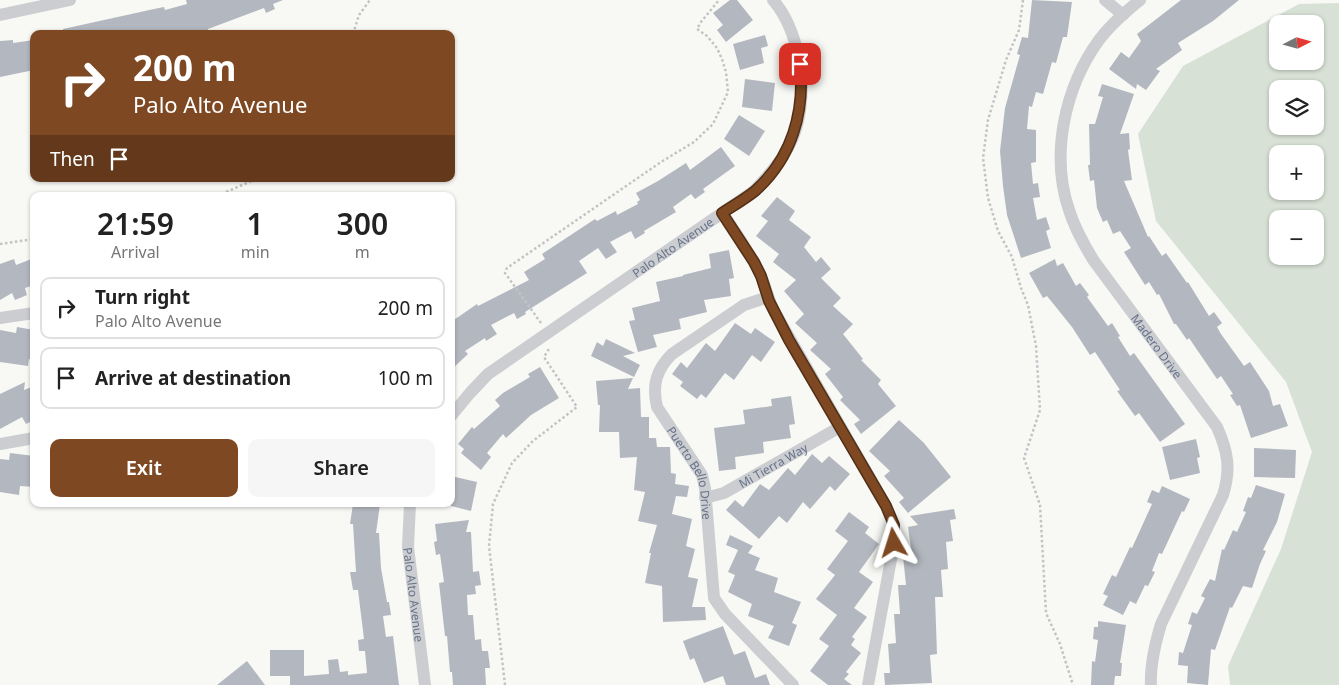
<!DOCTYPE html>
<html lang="en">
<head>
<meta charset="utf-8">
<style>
	:root { --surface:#fff; --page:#f6f6f6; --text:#222; --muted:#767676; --line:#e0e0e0; --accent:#7d4822 }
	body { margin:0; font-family:"Noto Sans",sans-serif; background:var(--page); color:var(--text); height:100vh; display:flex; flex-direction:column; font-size:19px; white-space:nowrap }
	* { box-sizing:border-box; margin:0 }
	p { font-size:16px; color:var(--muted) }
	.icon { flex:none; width:28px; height:28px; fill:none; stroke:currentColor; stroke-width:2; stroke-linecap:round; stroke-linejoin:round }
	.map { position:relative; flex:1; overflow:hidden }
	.sheet { position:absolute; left:30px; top:192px; width:425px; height:315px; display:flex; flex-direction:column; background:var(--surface); border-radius:10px; box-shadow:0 1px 4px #0004 }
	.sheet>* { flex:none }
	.guide { position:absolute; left:30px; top:30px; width:425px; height:152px; border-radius:10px; box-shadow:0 1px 4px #0004; background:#7d4822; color:#fff; overflow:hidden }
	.needle { width:32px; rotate:84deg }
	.tools { position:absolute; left:1269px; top:15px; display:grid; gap:10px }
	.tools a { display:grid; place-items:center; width:55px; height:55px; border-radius:10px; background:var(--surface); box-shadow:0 1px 4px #0004; font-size:25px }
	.pin { position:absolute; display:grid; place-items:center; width:42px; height:42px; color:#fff; margin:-21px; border-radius:10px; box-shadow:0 2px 8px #0006 }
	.me { position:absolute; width:55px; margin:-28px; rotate:354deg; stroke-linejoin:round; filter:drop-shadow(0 0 4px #0008) }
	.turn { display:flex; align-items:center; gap:18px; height:105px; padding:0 20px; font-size:22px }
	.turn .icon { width:65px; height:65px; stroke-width:2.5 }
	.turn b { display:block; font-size:35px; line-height:42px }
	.then { display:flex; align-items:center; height:48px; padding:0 20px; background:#0003; gap:10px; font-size:19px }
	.eta { display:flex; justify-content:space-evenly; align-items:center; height:85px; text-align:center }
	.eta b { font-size:30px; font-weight:600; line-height:35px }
	.action { display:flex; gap:10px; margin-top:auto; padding:10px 20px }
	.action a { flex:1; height:58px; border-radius:10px; background:var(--accent); color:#fff; font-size:20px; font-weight:600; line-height:58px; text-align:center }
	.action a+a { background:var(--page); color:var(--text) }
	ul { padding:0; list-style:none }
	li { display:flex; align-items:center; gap:15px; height:62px; margin:0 10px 8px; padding:0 10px; border:2px solid var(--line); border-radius:10px }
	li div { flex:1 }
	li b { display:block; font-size:19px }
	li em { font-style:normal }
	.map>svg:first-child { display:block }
	.green { fill:#d8e1d6; fill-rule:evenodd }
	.building { fill:#b3b8c0 }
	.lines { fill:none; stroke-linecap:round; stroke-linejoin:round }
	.path { stroke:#c2c3c6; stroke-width:2.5; stroke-dasharray:2.5 2.5; stroke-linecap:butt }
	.minor { stroke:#cbcdd1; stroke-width:12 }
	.route-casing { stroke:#512f16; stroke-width:12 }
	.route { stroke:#7d4822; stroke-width:9 }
	.labels { text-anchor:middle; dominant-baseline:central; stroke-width:5; stroke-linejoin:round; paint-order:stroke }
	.street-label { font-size:12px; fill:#667288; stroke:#fff }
</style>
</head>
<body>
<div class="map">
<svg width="1339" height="685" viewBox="0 0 1339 685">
	<rect width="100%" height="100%" fill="#f8f8f5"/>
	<path class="green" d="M1339 3V685H1230L1228 666 1281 549 1312 452 1286 382 1156 221 1138 134 1183 66 1299 4ZM1278 24H1315V61H1278ZM1278 89H1315V126H1278ZM1278 154H1315V191H1278ZM1278 219H1315V256H1278Z"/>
	<g class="building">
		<polygon points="186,0 283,0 273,4 275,9 266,13 264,8 208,29 209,34 63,34 63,29 154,9 164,7 165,10 187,4"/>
		<polygon points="730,0 737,0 753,20 726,42 717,30 723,25 713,13"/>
		<polygon points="1032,0 1072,2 1067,37 1063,37 1056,63 1052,62 1043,94 1036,92 1032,107 1029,106 1027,129 1036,130 1036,162 1031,163 1033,184 1038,183 1040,197 1033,198 1037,220 1046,217 1050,229 1046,231 1051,248 1021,258 1007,215 1003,186 1000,151 1005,108 1020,55 1017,54 1022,37 1028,38"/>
		<polygon points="1181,0 1239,0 1213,21 1178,43 1182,50 1156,69 1160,71 1146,90 1137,84 1136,89 1109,69 1121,52 1129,58 1141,41 1137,34"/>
		<polygon points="765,35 768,46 761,48 764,63 740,70 733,44"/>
		<polygon points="13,40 13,43 34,40 34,70 0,77 0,41"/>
		<polygon points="745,79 775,83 772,111 742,107"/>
		<polygon points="1102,84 1134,94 1120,134 1129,133 1130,149 1128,150 1132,180 1124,181 1148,237 1149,236 1162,256 1166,253 1187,283 1188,282 1209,316 1214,312 1222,323 1217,327 1221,334 1244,366 1250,362 1269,391 1273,406 1280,404 1288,426 1251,438 1240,405 1237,406 1230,395 1233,394 1221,376 1217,379 1189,338 1187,340 1176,324 1174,324 1159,294 1157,295 1149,282 1145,285 1124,252 1131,248 1120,231 1113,234 1107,220 1103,222 1097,208 1094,180 1090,181 1088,165 1090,165 1089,124 1095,124 1103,97 1098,96"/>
		<polygon points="739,115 765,131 749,156 724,139"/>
		<polygon points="721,147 735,166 703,189 705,192 695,199 691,194 673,207 676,212 644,231 645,233 635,239 631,231 610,242 617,252 606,259 598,248 579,261 587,273 525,312 526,314 517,319 514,313 491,325 497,334 486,341 485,338 465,351 468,354 451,370 451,322 477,304 478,306 529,280 524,272 545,259 542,254 595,219 597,221 616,211 617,215 638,204 637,202 640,200 636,193 658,181 686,163 690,170"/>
		<polygon points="777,197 795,211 789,220 811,237 804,247 816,262 821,257 831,269 821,278 841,298 833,306 853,324 843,334 863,359 861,360 881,380 878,384 896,406 861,434 854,424 860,420 840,400 843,397 825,374 831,369 810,350 817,343 795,323 804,314 784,291 796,280 773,262 779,254 756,236 768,221 761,216"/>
		<polygon points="729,250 734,278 729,279 731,296 704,300 707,312 679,319 681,329 653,335 657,347 638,352 629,321 635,320 632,308 660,301 656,282 683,276 683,275 711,268 709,254"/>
		<polygon points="34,258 34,285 25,288 27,295 15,300 12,293 0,300 0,264 14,259 16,265"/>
		<polygon points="1055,259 1057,266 1063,263 1076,286 1080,283 1089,295 1087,297 1108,326 1112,323 1120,336 1118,337 1130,356 1134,353 1185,424 1160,442 1139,413 1135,416 1117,391 1120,390 1095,352 1090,355 1072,327 1047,296 1043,298 1029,273"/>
		<polygon points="735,323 751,334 755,328 775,342 761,362 752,355 734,380 725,373 706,398 701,394 697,399 680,386 683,382 672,374 681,362 687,368 706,343 715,351"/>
		<polygon points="17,327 34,330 34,360 29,359 28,366 0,362 0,330 16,333"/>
		<polygon points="606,339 635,353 623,356 640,365 634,377 591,356 597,342 603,346"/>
		<polygon points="540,367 559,398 531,415 506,438 503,434 487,453 491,457 481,470 461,453 464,449 458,444 472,427 474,429 500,406 495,400 503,393 530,377 528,374"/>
		<polygon points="633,378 628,389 640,388 641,417 649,417 649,438 656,438 657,447 670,447 671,473 676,474 675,484 689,486 687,497 676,496 672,514 692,519 686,546 695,549 688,577 698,579 692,607 705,607 706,620 663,622 662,586 645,583 651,553 649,553 657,525 638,521 645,492 634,490 637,457 620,458 619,432 599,432 600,405 598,405 596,381"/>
		<polygon points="25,382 24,390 34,386 34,420 26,424 22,417 0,429 0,394"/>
		<polygon points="791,396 795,424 789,425 791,438 763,442 764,453 735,457 736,469 719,471 714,428 745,424 743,410 772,406 771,399"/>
		<polygon points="899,420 924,443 951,477 908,513 899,502 904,498 884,476 890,471 869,451"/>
		<polygon points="1196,439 1200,457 1197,458 1200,473 1170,480 1162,447"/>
		<polygon points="1254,448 1296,450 1295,478 1254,477"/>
		<polygon points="10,453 34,456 34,487 20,486 19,495 0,492 0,459 9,460"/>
		<polygon points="812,454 822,463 829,456 850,474 835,491 830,486 810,509 803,502 787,523 779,516 759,539 726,510 735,500 743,507 760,484 769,490 788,468 795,475"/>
		<polygon points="451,476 477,482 471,511 451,506"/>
		<polygon points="1256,485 1285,494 1277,522 1263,550 1266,551 1260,564 1252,588 1243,586 1232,608 1230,607 1215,650 1211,649 1208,685 1187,683 1188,666 1178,665 1179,652 1183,653 1192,625 1188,624 1192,612 1197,614 1205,598 1201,596 1210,579 1215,581 1222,549 1224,550 1233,530 1237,532 1246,512 1243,511 1248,497 1251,498"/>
		<polygon points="1162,486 1190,499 1184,512 1182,511 1162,554 1159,553 1152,571 1155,572 1148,586 1145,585 1136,604 1130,601 1123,615 1103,605 1108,596 1103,594 1112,575 1116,577 1130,547 1132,548 1152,504 1147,502 1152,490 1159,493"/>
		<polygon points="353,504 380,504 376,533 379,533 381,568 387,602 389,602 391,615 383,616 386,637 393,636 399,685 290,685 290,676 270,676 270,650 304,650 304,676 329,674 328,660 338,659 340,672 348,671 348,675 367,673 365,651 359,651 358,640 364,639 358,590 353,590 350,572 356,572 353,524 350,524"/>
		<polygon points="954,509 956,519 950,520 953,541 946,542 948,569 941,570 943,597 935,597 937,654 930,655 932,683 885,685 884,673 890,673 888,644 896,643 894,614 900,614 898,585 906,585 903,556 912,556 908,527 918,525 910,516"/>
		<polygon points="849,512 869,527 865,533 879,544 859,572 873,582 854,608 867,617 852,637 855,639 851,645 861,653 846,672 849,674 844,679 852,685 828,685 810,671 829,646 819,639 837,615 816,599 835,575 827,569 848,541 835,531"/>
		<polygon points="469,520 466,532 471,532 473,572 479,571 481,585 475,586 476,594 467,595 468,615 473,615 475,640 481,639 482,651 488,651 490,668 485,668 486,685 453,685 452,672 450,672 447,636 445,636 439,583 444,582 440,554 436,555 434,542 437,541 435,524"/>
		<polygon points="730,535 753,546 748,553 760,558 755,570 778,578 774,592 801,602 792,623 797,625 789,646 768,638 774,626 748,616 752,604 728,592 735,575 728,572 738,550 726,545"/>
		<polygon points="1098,621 1126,625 1120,663 1122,663 1121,676 1115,676 1114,685 1091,685 1092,661 1095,662 1098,640 1093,639 1094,627 1098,627"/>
		<polygon points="723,626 734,655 745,651 755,678 766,674 770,685 726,685 723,676 704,683 694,658 690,660 683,641"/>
		<polygon points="247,661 265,685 217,685"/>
	</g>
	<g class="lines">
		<g class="path">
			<polyline points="1023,0 1019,30 1006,60 988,120 983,158 988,198 998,231 1012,257 1021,288 1028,305 1036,346 1040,410 1024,458 1040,505 1046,613 1060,644 1073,685"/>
			<polyline points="353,34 359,15 370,0"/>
			<polyline points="217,196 256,179"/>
			<polyline points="0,244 34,239"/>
			<polyline points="541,323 505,273 507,268 661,162 694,142 713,124 728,92 726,72 722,59 717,48 707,36 697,29 701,22 719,0"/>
			<polyline points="505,685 489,546 493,504 512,463 533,441 577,407 544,357 550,347"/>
		</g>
		<g class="minor">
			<polyline points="1105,0 1123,15"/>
			<path id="s1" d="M1140 0C1125 12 1111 24 1099 40 1065 87 1050 154 1069 210 1075 229 1084 245 1094 261L1217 427C1228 452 1231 469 1223 495L1161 624C1155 644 1150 664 1151 685"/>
			<polyline points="0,15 70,0"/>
			<path d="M723 213C735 233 750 252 760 274 766 286 768 299 774 311L886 506 894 525V543L868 685"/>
			<path id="s2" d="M768 297 744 305 672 354C656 370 652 385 657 407L702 475 705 488 714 598 725 614 793 685"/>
			<polyline points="0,318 34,313"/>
			<path id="s3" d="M451 416 470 393 488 374 754 191C767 177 780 163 789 146 811 105 803 34 773 0"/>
			<polyline points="0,444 34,438"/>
			<path id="s4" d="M705 498 724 493 840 427"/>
			<path id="s5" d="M410 504 408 547 425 685"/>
		</g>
	</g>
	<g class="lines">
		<defs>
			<path id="route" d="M800 64C805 112 792 158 755 191 745 199 733 206 722 213L754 262 761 276 769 301 789 340 886 506 894 525V543"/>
		</defs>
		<use href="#route" class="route-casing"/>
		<use href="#route" class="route"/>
	</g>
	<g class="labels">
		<g class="street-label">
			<text stroke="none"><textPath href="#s3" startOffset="280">Palo Alto Avenue</textPath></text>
			<text stroke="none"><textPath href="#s1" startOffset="399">Madero Drive</textPath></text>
			<text stroke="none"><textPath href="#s4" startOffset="76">Mi Tierra Way</textPath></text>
			<text stroke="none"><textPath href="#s2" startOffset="246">Puerto Bello Drive</textPath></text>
			<text stroke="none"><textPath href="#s5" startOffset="91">Palo Alto Avenue</textPath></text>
		</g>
	</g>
</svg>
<div class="tools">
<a><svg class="needle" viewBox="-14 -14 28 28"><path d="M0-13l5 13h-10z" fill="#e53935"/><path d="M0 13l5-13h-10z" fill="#767676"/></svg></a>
<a><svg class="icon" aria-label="layers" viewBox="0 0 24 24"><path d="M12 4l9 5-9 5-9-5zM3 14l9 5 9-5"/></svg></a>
<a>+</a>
<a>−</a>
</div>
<div class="pin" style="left:800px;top:64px;background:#d93025"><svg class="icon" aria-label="arrive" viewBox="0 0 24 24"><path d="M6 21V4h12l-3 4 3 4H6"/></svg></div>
<svg class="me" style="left:894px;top:543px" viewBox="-20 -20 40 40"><path d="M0-17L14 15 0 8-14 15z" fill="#7d4822" stroke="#fff" stroke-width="4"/></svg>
<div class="guide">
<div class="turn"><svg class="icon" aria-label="right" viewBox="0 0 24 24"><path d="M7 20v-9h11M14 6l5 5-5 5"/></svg><div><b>200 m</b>Palo Alto Avenue</div></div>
<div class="then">Then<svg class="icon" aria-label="arrive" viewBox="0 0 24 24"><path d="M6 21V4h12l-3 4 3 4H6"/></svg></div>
</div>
<section class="sheet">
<div class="eta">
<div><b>21:59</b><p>Arrival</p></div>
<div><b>1</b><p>min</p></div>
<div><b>300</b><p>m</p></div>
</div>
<ul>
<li><svg class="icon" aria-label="right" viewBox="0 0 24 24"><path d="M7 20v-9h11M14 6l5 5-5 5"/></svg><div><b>Turn right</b><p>Palo Alto Avenue</p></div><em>200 m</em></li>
<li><svg class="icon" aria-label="arrive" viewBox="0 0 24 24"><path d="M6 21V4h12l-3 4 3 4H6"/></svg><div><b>Arrive at destination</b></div><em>100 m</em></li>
</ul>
<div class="action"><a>Exit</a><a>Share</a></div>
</section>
</div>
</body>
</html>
